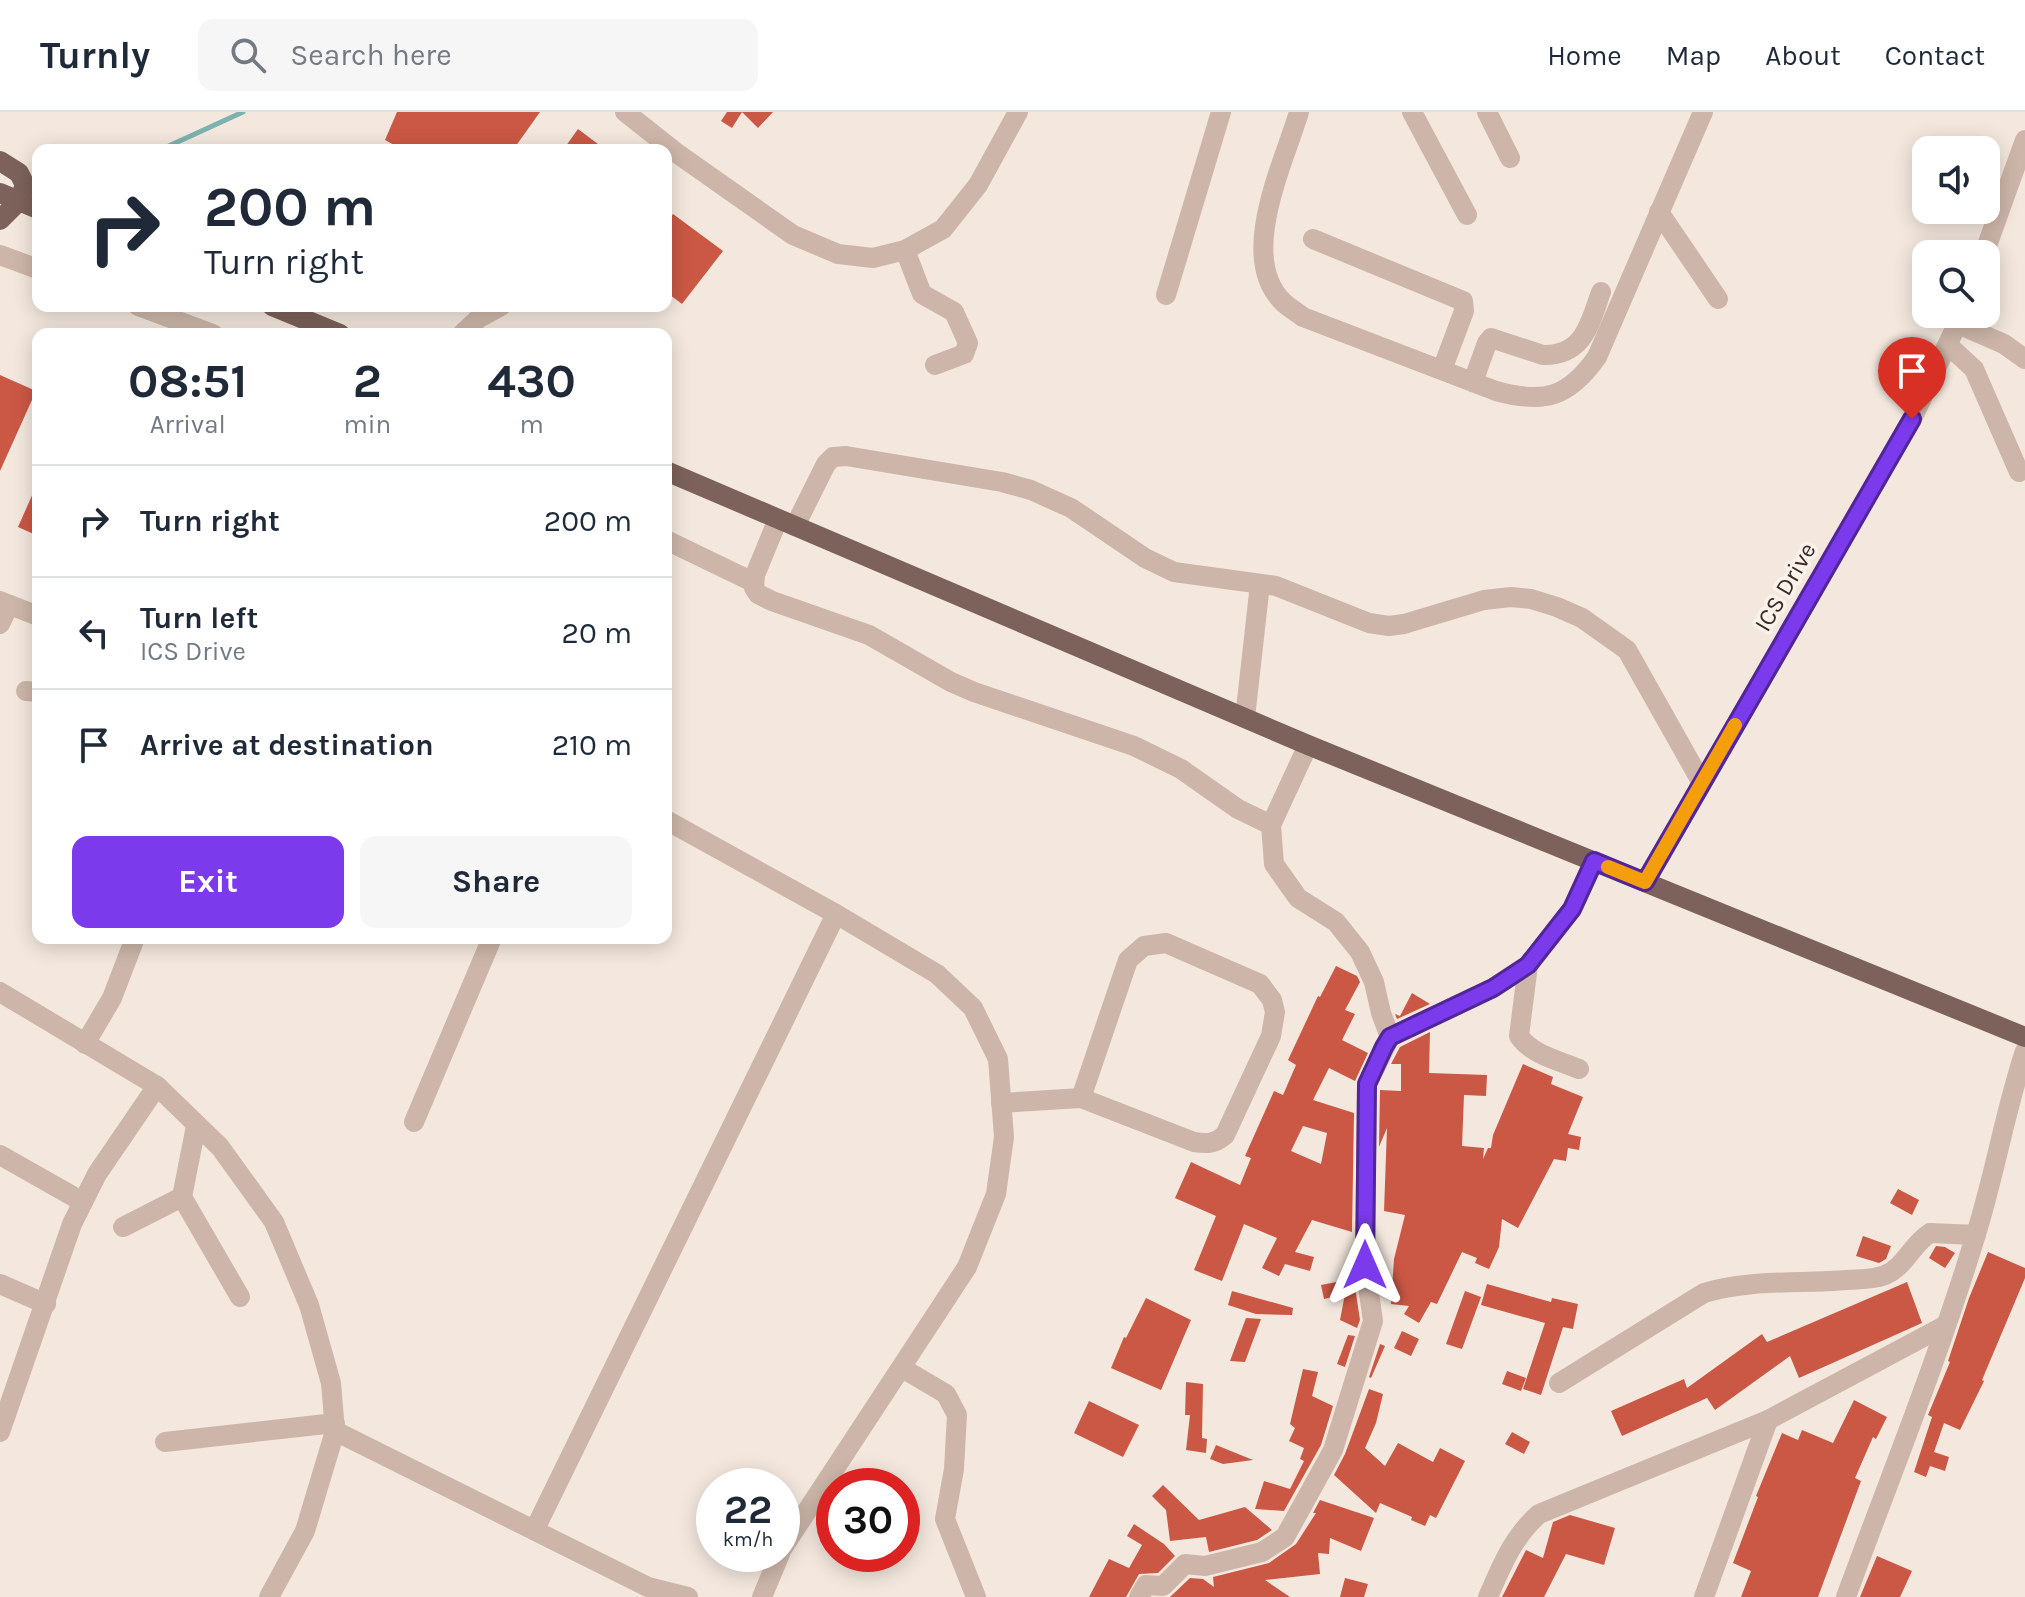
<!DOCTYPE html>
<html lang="en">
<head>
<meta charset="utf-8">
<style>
	:root { --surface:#fff; --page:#f6f6f7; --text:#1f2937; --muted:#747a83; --line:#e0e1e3; --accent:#7c3aed }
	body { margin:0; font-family:Karla,sans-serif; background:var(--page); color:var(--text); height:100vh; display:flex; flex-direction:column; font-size:30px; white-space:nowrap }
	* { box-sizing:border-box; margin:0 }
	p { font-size:26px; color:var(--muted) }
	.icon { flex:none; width:44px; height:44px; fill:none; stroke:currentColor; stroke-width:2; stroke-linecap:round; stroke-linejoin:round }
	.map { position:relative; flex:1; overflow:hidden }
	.side { position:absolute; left:32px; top:216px; width:640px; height:616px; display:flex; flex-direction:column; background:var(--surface); border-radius:16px; box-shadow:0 4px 20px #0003 }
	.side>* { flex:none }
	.hud { position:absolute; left:32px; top:32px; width:640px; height:168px; border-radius:16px; box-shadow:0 4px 20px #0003; background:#fff; color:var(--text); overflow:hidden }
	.controls { position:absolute; left:1912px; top:24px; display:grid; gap:16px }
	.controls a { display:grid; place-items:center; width:88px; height:88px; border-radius:16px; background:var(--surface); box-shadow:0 4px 20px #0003; font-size:40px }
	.speed { position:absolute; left:696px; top:1356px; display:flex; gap:16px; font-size:40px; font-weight:700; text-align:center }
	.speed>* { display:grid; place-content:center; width:104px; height:104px; border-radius:50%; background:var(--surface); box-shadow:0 4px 20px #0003; line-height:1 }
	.speed small { font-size:20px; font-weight:400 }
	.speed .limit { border:12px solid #d22; background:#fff; color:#111 }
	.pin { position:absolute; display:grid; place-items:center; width:68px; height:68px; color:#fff; margin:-82px -34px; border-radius:50% 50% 50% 0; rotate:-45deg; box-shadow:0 0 8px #0007 }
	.pin .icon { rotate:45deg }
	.me { position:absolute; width:88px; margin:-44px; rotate:0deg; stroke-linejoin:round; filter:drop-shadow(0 0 6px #0008) }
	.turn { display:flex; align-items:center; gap:28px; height:168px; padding:0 40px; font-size:36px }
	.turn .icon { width:104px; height:104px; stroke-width:2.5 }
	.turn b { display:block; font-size:56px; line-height:68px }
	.eta { display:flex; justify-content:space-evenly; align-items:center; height:136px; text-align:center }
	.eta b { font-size:48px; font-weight:700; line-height:56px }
	.cta { display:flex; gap:16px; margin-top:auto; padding:16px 40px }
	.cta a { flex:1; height:92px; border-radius:16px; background:var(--accent); color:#fff; font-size:32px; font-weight:700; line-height:92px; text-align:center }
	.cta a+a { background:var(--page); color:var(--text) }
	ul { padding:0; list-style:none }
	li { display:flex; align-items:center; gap:24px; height:112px; padding:0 40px; border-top:2px solid var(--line) }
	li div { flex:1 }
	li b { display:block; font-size:30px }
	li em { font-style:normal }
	header { display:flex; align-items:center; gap:48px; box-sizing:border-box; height:112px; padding:0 40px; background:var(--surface); border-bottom:2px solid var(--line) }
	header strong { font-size:38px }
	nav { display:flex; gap:44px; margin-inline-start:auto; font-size:28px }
	.search { width:560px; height:72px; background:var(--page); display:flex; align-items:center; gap:20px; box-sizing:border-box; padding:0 28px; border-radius:16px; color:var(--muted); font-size:30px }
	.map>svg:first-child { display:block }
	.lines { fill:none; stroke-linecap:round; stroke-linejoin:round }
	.stream { stroke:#7cb2af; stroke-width:5 }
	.building { fill:#cb5845; fill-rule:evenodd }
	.minor { stroke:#cdb6a9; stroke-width:20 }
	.major { stroke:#7c625a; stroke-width:20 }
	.route-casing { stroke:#51269a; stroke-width:20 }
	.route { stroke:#7c3aed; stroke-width:14 }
	.slow { stroke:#f59e0b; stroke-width:14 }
	.labels { text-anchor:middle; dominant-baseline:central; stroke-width:7; stroke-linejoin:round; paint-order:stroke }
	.street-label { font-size:24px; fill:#3a2d29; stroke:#fbf2eb }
</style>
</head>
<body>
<header>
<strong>Turnly</strong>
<div class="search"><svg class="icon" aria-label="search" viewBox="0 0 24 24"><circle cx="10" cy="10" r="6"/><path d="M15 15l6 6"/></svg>Search here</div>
<nav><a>Home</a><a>Map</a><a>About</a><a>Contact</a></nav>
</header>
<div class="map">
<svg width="2025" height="1485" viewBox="0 0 2025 1485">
	<rect width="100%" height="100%" fill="#f4e8de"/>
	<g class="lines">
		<polyline class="stream" points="160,38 243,0"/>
	</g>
	<g class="building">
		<polygon points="397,0 540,0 513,38 403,38 385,28"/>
		<polygon points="727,0 773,0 758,16 742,0 732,16 721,9"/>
		<polygon points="578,17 606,38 563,38"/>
		<polygon points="673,102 723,139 682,192 666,180 666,111"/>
		<polygon points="0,263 36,279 0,359"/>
		<polygon points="38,370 38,424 18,415"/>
		<path d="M1336 854 1357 864 1360 870 1345 898 1355 902 1342 928 1368 941 1355 969 1329 956 1313 988 1354 1001 1352 1120 1312 1108 1295 1140 1314 1145 1310 1159 1285 1152 1279 1164 1262 1156 1277 1126 1244 1112 1222 1169 1194 1158 1216 1104 1175 1086 1191 1050 1240 1073 1251 1046 1245 1044 1274 979 1283 983 1296 953 1288 948 1318 884 1320 885ZM1303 1014 1327 1021 1321 1052 1291 1039Z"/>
		<polygon points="1412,881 1430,892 1397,907 1395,902 1400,904"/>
		<polygon points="1430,920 1429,961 1487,963 1486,984 1464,983 1462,1034 1484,1036 1483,1047 1488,1036 1491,1036 1493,1023 1523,952 1553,965 1551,972 1583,985 1568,1022 1581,1025 1579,1038 1568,1036 1566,1049 1554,1047 1518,1116 1502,1107 1499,1135 1489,1157 1475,1151 1477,1146 1462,1140 1437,1192 1431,1190 1419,1211 1404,1202 1409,1194 1391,1192 1394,1147 1405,1103 1384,1099 1387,1016 1379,1035 1380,978 1401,979 1401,952 1391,952 1400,935"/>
		<polygon points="1898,1077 1919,1088 1912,1103 1890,1091"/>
		<polygon points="1863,1124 1891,1134 1886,1147 1879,1151 1856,1144"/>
		<polygon points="1936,1134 1945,1135 1955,1141 1945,1156 1929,1146"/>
		<polygon points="1988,1140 2025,1156 2025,1166 1982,1268 1984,1269 1960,1318 1944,1311 1934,1340 1949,1345 1945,1359 1930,1354 1926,1365 1914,1360 1932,1305 1928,1303 1950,1250 1948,1249 1969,1186"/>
		<polygon points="1348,1155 1352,1155 1360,1208 1357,1216 1340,1208 1345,1182 1324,1187 1321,1173 1347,1168"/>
		<polygon points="1907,1170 1922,1211 1799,1266 1790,1244 1715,1298 1707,1286 1622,1324 1611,1299 1684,1267 1687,1276 1762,1222 1767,1230"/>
		<polygon points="1487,1172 1551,1190 1552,1186 1578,1192 1573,1217 1563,1215 1541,1283 1523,1277 1545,1211 1481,1193"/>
		<polygon points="1232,1179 1293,1196 1292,1203 1256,1202 1228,1193"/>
		<polygon points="1465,1179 1481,1185 1462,1237 1446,1232"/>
		<polygon points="1146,1186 1191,1208 1161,1278 1111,1256 1124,1225 1126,1226"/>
		<polygon points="1246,1206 1261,1207 1245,1250 1230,1249"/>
		<polygon points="1402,1219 1419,1227 1411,1244 1394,1236"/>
		<polygon points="1348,1223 1355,1224 1345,1255 1337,1252"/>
		<polygon points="1380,1232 1385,1234 1371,1266 1369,1265"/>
		<polygon points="1303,1257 1318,1260 1312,1284 1333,1294 1321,1333 1284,1399 1255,1397 1264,1369 1290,1377 1304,1349 1300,1347 1304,1336 1289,1329 1295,1316 1290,1312"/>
		<polygon points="1507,1259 1526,1266 1521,1279 1502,1272"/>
		<polygon points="1186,1270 1203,1272 1202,1326 1207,1327 1206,1341 1186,1338 1190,1303 1185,1303"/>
		<polygon points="1369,1277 1383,1282 1376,1311 1365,1336 1385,1354 1398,1331 1433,1350 1440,1336 1465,1349 1436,1406 1430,1403 1425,1414 1411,1408 1412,1405 1380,1391 1376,1401 1334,1363 1345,1342"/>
		<polygon points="1854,1288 1887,1305 1876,1327 1873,1325 1855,1366 1861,1369 1818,1485 1741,1485 1751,1459 1733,1451 1758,1385 1756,1384 1782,1321 1798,1328 1802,1318 1833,1331"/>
		<polygon points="1089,1289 1139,1313 1123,1345 1074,1321"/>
		<polygon points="1512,1320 1530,1330 1524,1342 1505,1332"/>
		<polygon points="1216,1333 1253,1348 1223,1352 1210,1347"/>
		<polygon points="1163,1373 1199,1408 1245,1395 1272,1418 1257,1428 1209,1440 1206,1425 1170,1429 1166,1398 1152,1384"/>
		<polygon points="1320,1388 1374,1406 1361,1439 1330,1426 1329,1442 1318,1441 1320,1462 1265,1468 1290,1485 1170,1485 1190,1466 1203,1467 1214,1475 1213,1465 1269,1451 1296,1432 1316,1401 1313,1401"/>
		<polygon points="1570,1403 1615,1416 1604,1453 1566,1442 1544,1485 1502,1485 1526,1438 1543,1446 1553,1410"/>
		<polygon points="1134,1412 1164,1432 1175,1444 1158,1461 1139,1462 1126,1485 1089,1485 1109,1447 1129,1456 1142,1433 1127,1424"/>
		<polygon points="1877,1444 1912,1459 1900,1485 1860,1485"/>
		<polygon points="1345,1466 1368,1472 1364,1485 1340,1485"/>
	</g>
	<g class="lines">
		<g class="minor">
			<polyline points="625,0 678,42 793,123 838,142 873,146 905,138 943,117 978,73 1018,0"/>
			<path d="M1299 0C1284 51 1237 145 1283 190 1289 196 1297 200 1303 205L1496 279C1544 292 1568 286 1597 245L1703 0"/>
			<polyline points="1412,0 1467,103"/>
			<polyline points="1487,0 1510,46"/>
			<polyline points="1659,100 1718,187"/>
			<polyline points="1313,127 1463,189 1464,199 1442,258"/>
			<polyline points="905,138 922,182 954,200 968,231 964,242 935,253"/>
			<polyline points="1984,142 2025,28"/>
			<polyline points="0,143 38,157"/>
			<polyline points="1166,183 1221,0"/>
			<polyline points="138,194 213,222"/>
			<polyline points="1958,212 2004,232 2025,247"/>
			<polyline points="462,222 479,206 501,194"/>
			<polyline points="1948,233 1974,257 2019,360"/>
			<path d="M1473 270 1487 231 1491 226 1543 243C1584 244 1590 211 1601 180"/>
			<polyline points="778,407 755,463 754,476 758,482 772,489 869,523 951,570 974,580 1134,634 1181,657 1238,697 1271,713"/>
			<polyline points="795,414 826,352 833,345 846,344 1002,370 1031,378 1071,396 1145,446 1174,460 1276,474 1369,511 1389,514 1404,512 1484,488 1511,485 1531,487 1557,495 1582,506 1627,538 1702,671"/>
			<polyline points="666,428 753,470"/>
			<polyline points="0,489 38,504"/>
			<polyline points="0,512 9,493"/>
			<polyline points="26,579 38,580"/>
			<polyline points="1245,606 1260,472"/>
			<polyline points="666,708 836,802 937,862 973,896 998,947 1004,1025 996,1082 967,1155 782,1437"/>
			<polyline points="1645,770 1912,307 1962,202"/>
			<path d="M1528 853 1519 924C1532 943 1558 948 1579 957"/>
			<polyline points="0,880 157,974 220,1035 274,1110 309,1193 331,1271 335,1319 305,1419 269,1485"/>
			<polyline points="1390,925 1493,876 1528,853 1572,797 1594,749"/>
			<polyline points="85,932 112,886 135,826"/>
			<path d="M1001 991 1081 986 1194 1030C1207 1032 1215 1032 1225 1023L1271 924 1275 900 1272 888 1260 872 1166 831 1144 834 1128 848 1081 986"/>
			<polyline points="414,1010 492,826"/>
			<polyline points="0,1043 83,1090"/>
			<polyline points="182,1085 196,1014"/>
			<polyline points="123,1115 182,1085 240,1185"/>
			<polyline points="0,1172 46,1192"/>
			<polyline points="902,1256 946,1282 957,1303 954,1357 945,1407 976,1485"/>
			<path d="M1559 1271 1704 1181C1750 1167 1800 1172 1847 1168 1859 1167 1873 1168 1885 1163 1905 1155 1912 1132 1930 1121L1976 1123"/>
			<polyline points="335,1319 648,1475 688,1485"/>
			<polyline points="0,1320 72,1112 97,1062 157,974"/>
			<polyline points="165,1330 335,1311"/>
			<polyline points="535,1417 836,802"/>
			<polyline points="762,1485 780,1442"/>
			<polyline points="1139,1485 1146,1473 1163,1474 1185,1452 1205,1454 1262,1440 1285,1425 1333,1338 1373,1209 1365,1153 1367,972 1390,925 1381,901 1374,870 1360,840 1336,810 1298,786 1274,752 1271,713 1308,633"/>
			<path d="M1488 1485C1502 1453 1513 1425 1539 1402L1768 1308 1946 1213"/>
			<polyline points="1704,1485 1768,1308"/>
			<path d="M1846 1485C1890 1365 1939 1245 1976 1122 1995 1062 2005 999 2025 939"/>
		</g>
		<g class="major">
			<polyline points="0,49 19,61 25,73 19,89 0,108"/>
			<polyline points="0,81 38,97"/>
			<polyline points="272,194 340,222"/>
			<polyline points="666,359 1308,633 2025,925"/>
		</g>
	</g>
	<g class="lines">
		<defs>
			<polyline id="route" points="1365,1153 1367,972 1384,935 1390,925 1493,876 1528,853 1572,797 1594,749 1645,770 1912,307"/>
		</defs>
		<use href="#route" class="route-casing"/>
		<use href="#route" class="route"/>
		<polyline class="slow" points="1608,755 1645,770 1735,613"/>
	</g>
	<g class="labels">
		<g class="street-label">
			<text transform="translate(1785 475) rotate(-60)">ICS Drive</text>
		</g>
	</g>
</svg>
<div class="controls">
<a><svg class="icon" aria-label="sound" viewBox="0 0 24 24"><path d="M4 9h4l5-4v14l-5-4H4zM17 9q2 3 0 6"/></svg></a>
<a><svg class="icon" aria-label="search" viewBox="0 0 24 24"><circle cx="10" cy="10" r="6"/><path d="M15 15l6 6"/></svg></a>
</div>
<div class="speed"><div>22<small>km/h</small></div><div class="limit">30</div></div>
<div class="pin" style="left:1912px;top:307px;background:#d93025"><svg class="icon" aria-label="arrive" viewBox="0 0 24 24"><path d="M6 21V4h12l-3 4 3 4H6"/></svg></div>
<svg class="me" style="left:1365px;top:1153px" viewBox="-20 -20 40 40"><path d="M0-17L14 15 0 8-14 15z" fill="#7c3aed" stroke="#fff" stroke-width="4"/></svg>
<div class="hud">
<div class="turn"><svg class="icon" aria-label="right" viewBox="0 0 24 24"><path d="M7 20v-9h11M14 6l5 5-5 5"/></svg><div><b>200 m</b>Turn right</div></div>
</div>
<section class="side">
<div class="eta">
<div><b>08:51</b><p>Arrival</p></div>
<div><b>2</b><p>min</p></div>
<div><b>430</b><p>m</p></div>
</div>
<ul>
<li><svg class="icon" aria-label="right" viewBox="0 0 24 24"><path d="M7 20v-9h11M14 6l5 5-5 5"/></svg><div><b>Turn right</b></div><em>200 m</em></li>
<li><svg class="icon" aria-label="left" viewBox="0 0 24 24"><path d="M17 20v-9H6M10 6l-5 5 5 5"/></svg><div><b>Turn left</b><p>ICS Drive</p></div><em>20 m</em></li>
<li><svg class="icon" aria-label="arrive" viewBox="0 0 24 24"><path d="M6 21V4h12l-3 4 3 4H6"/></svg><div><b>Arrive at destination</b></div><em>210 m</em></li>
</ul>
<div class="cta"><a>Exit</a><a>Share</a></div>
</section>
</div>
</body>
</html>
